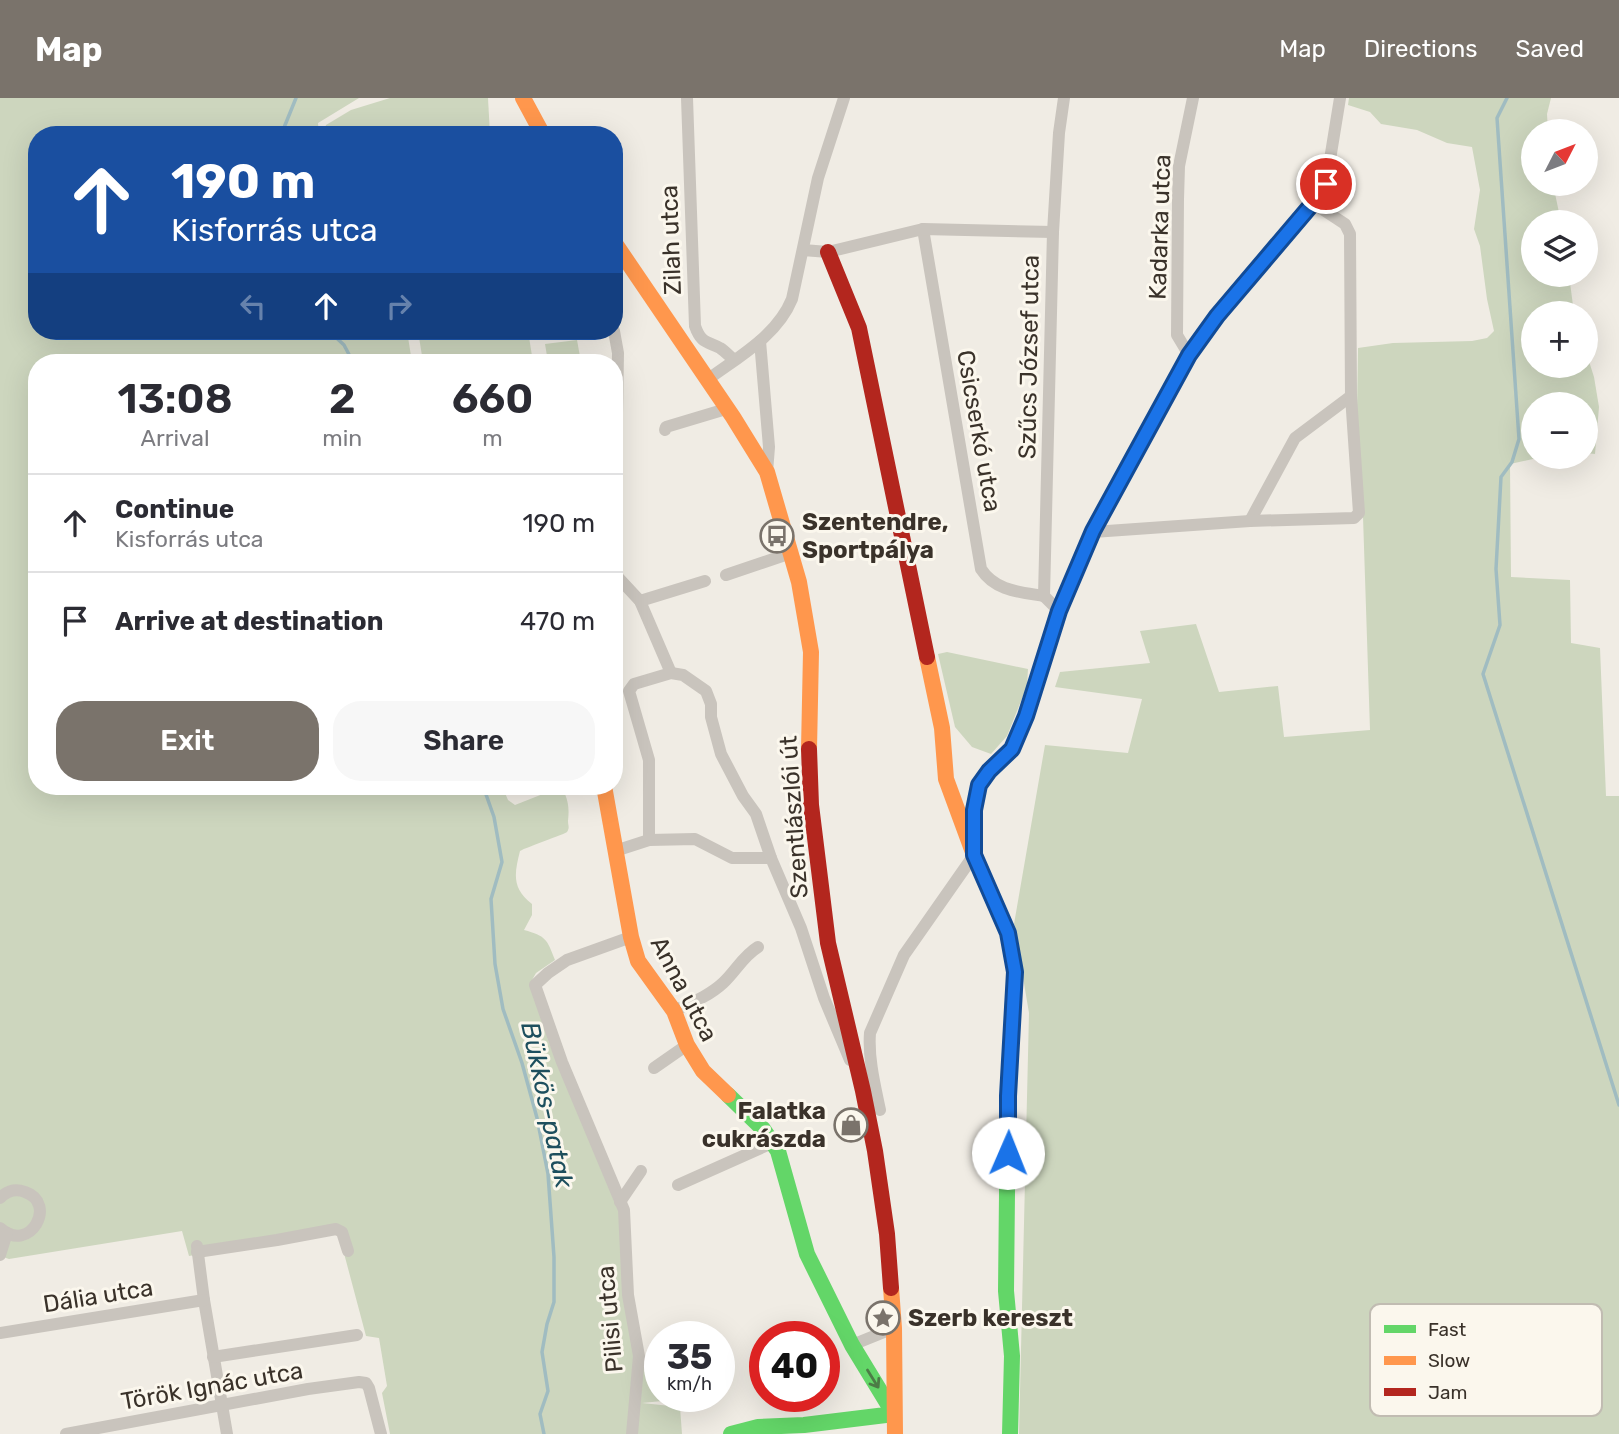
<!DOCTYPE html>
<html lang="en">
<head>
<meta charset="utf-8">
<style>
	:root { --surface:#fff; --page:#f7f7f7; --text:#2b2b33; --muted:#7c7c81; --line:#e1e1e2; --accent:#7a736b }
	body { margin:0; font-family:Rubik,sans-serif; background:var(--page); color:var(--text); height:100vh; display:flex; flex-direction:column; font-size:26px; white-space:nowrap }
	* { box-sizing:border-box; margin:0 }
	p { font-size:23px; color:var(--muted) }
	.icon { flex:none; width:38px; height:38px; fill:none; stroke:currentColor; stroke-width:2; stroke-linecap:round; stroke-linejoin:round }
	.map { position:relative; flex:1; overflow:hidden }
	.panel { position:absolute; left:28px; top:256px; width:595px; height:441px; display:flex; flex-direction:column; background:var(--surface); border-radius:28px; box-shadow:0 7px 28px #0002 }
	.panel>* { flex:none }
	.hud { position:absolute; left:28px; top:28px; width:595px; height:214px; border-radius:28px; box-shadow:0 7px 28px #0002; background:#1a4fa0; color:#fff; overflow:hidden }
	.needle { width:46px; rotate:48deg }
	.controls { position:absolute; left:1521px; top:21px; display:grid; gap:14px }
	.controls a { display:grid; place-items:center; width:77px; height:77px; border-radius:50%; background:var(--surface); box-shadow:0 7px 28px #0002; font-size:35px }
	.speed { position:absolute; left:644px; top:1223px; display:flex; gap:14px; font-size:35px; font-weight:700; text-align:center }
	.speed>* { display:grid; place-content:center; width:91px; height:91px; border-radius:50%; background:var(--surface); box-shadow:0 7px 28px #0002; line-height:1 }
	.speed small { font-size:18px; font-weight:400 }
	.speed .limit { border:10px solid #d22; background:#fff; color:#111 }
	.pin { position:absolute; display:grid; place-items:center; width:60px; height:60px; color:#fff; margin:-30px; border:4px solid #fff; border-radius:50%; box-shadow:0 2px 7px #0007 }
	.me { position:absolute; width:77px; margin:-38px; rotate:1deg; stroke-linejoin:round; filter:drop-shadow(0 0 5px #0008) }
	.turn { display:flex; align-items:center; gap:24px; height:147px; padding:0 28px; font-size:32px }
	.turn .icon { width:91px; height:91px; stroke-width:2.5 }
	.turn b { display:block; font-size:49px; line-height:60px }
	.lanes { display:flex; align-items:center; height:66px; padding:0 28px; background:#0003; justify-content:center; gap:35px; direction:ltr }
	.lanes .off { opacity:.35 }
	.eta { display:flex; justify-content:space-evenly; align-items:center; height:119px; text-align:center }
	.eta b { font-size:42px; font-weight:600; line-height:49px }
	.cta { display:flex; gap:14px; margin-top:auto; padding:14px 28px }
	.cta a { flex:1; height:80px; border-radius:28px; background:var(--accent); color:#fff; font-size:28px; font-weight:600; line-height:80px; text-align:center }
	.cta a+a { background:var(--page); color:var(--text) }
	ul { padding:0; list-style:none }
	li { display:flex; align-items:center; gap:21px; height:98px; padding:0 28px; border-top:2px solid var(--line) }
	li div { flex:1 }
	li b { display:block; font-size:26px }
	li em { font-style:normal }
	header { display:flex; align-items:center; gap:42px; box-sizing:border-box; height:98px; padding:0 35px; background:var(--accent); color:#fff }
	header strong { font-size:33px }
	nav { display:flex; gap:38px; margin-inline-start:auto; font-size:24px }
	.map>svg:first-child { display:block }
	.green { fill:#cdd6be }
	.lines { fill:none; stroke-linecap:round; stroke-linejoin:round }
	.stream { stroke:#a0bcc1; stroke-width:3.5 }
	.street { stroke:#c9c4bd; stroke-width:12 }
	.fast { stroke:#63d668; stroke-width:16 }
	.slow { stroke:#ff974d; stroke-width:16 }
	.jam { stroke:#b3261e; stroke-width:16 }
	.oneway { stroke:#4c7c46 }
	.route-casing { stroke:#114b97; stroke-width:18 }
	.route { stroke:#1a73e8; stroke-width:12 }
	.labels { text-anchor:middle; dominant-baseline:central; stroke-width:6; stroke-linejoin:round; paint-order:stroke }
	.street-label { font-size:24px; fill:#3a322a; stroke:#fbf7ed }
	.poi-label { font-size:24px; font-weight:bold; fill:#3a322a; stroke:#fbf7ed; text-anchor:start }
	.water-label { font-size:26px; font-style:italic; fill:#1e4f5e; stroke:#fbf7ed }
	.key { fill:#fbf7ed; stroke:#c1bcb2; stroke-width:2 }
	.key-label { font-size:19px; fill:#3a322a }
</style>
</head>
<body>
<header>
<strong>Map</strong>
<nav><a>Map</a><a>Directions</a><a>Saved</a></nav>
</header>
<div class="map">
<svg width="1619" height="1336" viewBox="0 0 1619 1336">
	<rect width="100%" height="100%" fill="#f0ece4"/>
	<g class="green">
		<path d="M0 0H359L318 25 319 37H37V233H407L412 264H37V688H502L508 702 515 707 553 692 565 696C569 706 569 713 568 723 568 728 570 729 567 734 565 736 527 749 520 753 514 777 512 790 532 806V817L524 832C546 838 547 841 555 862L536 875 532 882 538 883 548 942 575 1007 617 1090 625 1171 645 1275H660V1298L685 1299V1303L682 1301 642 1305 680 1309 682 1336H390L382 1295 387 1288 379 1240 366 1238 337 1129 336 1132 189 1158 182 1133 9 1161 0 1158Z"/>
		<polygon points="390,0 488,0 490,37 323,37 326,27 351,12"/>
		<polygon points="1349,0 1551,0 1547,16 1548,33 1533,33 1533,86 1553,86 1561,124 1533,124 1533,177 1569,177 1574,215 1533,215 1533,268 1586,268 1586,254 1594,279 1599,309 1595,356 1586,355 1586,306 1533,306 1533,359 1542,359 1510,366 1511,479 1570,482 1571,545 1600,550 1606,698 1619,698 1619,1336 1019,1336 1029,915 1014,826 1045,647 1128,655 1142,601 1055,589 1060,574 1150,565 1140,533 1196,526 1219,594 1278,588 1284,639 1370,632 1362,388 1357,312 1358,250 1393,245 1472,243 1487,240 1494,233 1487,201 1480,148 1474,131 1480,92 1472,49 1447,45 1417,32 1381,26 1370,14 1348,7"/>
		<polygon points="418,233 528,233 533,264 423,264"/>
		<polygon points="577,242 581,264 548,264 545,246"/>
		<polygon points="947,554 1028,571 1027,588 1007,638 991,656 972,649 955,629 938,556"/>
	</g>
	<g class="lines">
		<g class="stream">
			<polyline points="1507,0 1497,20 1519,341 1512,364 1501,379 1496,471 1500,527 1483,576 1619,1007"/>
			<polyline points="281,37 296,0"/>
			<polyline points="329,233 344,247 353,264"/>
			<polyline points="483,688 494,719 502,764 491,801 495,866 503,911 522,965 537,1020 548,1076 554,1159 554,1204 547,1226 542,1254 548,1293 540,1316 544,1336"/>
		</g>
		<g class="street">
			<path d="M687 0 695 228C701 245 706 243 720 250 725 253 729 258 734 262"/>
			<path d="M923 131 981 471C995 493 1020 494 1044 498"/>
			<polyline points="803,152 828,154 923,131 1053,134"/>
			<polyline points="614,233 618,255 616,376 614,387"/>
			<polyline points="760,243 769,349 767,374"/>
			<polyline points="1189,257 1177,237 1178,101 1179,68 1193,0"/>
			<path d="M707 282C738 259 777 238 792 201L818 80 844 0"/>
			<polyline points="665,332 666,329 726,311"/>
			<polyline points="1250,423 1295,340 1351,298"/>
			<polyline points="1093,434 1250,423 1354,420 1359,415 1351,298 1350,136 1345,126 1313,105"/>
			<polyline points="614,475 640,503 671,575"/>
			<polyline points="726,477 791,455"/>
			<polyline points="640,503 705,483"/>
			<polyline points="1059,513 1044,498 1053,134 1059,35 1064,0"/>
			<polyline points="649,742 695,741 732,760 771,760"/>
			<polyline points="615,753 649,742 649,662 629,593 634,586 671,575 683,577 706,593 711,606 711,619 721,656 743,698 756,716 771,760 801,830 824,900 850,962"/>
			<polyline points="631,839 567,862 548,875 535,887 562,964 624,1112 628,1197 639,1258 632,1336"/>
			<path d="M674 913C691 905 709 898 723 885 736 873 743 858 758 849"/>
			<polyline points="654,970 687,947"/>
			<path d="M880 1012C875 988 868 960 870 935L904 857 974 757V712L979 687 989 673 1012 651 1026 618 1059 513 1093 434 1137 351 1189 257 1217 218 1313 105 1326 86 1340 0"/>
			<polyline points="678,1087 772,1045"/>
			<path d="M0 1100C7 1093 15 1090 25 1094 58 1105 30 1157 0 1130"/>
			<polyline points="620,1104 641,1073"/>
			<polyline points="197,1148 204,1202 227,1336"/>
			<polyline points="197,1154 277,1142 336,1131 342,1134 348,1153"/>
			<polyline points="0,1157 7,1135"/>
			<polyline points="0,1235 204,1202"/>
			<polyline points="852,1247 894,1230"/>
			<polyline points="213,1259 357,1237"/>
			<polyline points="66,1336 308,1291 359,1284 366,1285 369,1290 381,1336"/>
		</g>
		<g class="fast">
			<polyline points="728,997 763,1031 778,1053 807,1156 852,1247 894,1316 804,1327 758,1329 731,1336"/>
			<polyline points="1010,1336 1012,1258 1006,1193 1008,998 1013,903"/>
		</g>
		<g class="slow">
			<polyline points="523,0 543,37"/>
			<polyline points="614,144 733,319 767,374 799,484 811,554 809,651"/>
			<polyline points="927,559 942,630 946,681 974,757 1008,835 1015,874 1013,903"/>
			<polyline points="604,688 631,839 638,863 674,913 687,947 703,973 728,997"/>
			<polyline points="891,1190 894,1230 895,1336"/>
		</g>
		<g class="jam">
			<polyline points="828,154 859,230 927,559"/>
			<polyline points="809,651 811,707 828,845 863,993 875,1053 887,1136 891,1190"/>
		</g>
	</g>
	<defs><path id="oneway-shaft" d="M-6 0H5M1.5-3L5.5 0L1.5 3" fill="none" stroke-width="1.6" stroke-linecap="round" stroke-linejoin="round" transform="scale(1.75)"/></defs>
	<use class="oneway" href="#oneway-shaft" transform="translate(873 1281) rotate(58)"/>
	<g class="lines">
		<defs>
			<polyline id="route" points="1008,1055 1008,998 1015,874 1008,835 974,757 974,712 979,687 989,673 1012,651 1026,618 1059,513 1093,433 1189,257 1217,218 1313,105 1326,86"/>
		</defs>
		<use href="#route" class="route-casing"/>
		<use href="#route" class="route"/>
	</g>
	<defs>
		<symbol id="bus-ring" viewBox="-11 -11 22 22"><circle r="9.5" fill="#fbf7ed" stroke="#7a736b" stroke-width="1.5"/><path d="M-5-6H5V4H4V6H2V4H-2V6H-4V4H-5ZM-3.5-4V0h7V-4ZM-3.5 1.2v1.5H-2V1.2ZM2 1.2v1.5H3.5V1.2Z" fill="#7a736b"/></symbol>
		<symbol id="shop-ring" viewBox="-11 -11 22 22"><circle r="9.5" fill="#fbf7ed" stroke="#7a736b" stroke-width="1.5"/><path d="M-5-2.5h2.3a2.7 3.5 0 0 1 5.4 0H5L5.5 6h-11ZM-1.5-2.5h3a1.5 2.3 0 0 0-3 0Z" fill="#7a736b"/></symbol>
		<symbol id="sight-ring" viewBox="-11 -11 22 22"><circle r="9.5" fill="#fbf7ed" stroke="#7a736b" stroke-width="1.5"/><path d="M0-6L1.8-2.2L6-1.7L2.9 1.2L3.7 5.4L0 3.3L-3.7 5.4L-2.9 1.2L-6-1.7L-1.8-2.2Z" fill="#7a736b"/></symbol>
	</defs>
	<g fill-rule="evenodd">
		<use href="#bus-ring" x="758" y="419" width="38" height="38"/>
		<use href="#shop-ring" x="832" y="1008" width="38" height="38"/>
		<use href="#sight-ring" x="864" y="1201" width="38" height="38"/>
	</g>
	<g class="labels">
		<g class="street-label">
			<text transform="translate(1160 129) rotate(-88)">Kadarka utca</text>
			<text transform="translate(671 142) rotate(-92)">Zilah utca</text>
			<text transform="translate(1029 259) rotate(-89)">Szűcs József utca</text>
			<text transform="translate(979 333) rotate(80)">Csicserkó utca</text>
			<text transform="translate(794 719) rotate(-94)">Szentlászlói út</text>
			<text transform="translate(684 891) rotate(62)">Anna utca</text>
			<text transform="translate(98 1198) rotate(-9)">Dália utca</text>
			<text transform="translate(610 1221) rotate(-95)">Pilisi utca</text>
			<text transform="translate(212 1288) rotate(-10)">Török Ignác utca</text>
		</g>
		<g class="poi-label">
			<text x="802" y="424">Szentendre,<tspan x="802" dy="28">Sportpálya</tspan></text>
			<text x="826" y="1013" text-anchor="end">Falatka<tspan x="826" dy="28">cukrászda</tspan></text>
			<text x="908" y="1220">Szerb kereszt</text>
		</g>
		<g class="water-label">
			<text transform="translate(547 1007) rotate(78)">Bükkös-patak</text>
		</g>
	</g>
	<rect x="1370" y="1206" width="232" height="112" rx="10" class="key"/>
	<rect x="1384" y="1227" width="32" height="8" fill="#63d668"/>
	<rect x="1384" y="1258" width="32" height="9" fill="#ff974d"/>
	<rect x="1384" y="1290" width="32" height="8" fill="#b3261e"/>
	<g class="key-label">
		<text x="1428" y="1238">Fast</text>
		<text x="1428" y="1269">Slow</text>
		<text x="1428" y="1301">Jam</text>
	</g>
</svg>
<div class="controls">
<a><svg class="needle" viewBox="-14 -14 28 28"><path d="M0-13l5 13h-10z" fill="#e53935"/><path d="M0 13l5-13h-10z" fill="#7c7c81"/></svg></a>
<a><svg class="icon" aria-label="layers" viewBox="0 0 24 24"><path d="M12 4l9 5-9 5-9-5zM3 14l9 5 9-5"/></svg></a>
<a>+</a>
<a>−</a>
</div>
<div class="speed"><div>35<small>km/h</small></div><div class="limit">40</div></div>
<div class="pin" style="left:1326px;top:86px;background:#d93025"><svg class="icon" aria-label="arrive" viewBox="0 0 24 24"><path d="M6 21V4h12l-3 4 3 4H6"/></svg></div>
<svg class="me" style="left:1008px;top:1055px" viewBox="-20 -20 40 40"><circle r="19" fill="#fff"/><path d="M0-13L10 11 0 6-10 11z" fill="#1a73e8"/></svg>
<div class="hud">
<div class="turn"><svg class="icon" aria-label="ahead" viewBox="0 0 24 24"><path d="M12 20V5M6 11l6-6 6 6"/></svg><div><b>190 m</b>Kisforrás utca</div></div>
<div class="lanes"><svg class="icon off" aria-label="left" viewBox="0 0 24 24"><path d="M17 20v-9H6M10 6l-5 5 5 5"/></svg><svg class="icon" aria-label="ahead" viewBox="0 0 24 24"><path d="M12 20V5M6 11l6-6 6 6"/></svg><svg class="icon off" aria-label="right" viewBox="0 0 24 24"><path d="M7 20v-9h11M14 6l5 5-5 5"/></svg></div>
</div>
<section class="panel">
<div class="eta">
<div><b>13:08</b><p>Arrival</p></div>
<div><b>2</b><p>min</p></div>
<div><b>660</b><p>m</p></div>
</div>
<ul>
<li><svg class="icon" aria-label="ahead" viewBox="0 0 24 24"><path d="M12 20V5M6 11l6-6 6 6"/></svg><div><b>Continue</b><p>Kisforrás utca</p></div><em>190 m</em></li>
<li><svg class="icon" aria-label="arrive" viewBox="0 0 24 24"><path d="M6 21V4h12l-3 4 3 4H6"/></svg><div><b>Arrive at destination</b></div><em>470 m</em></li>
</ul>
<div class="cta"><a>Exit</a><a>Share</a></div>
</section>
</div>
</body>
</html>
